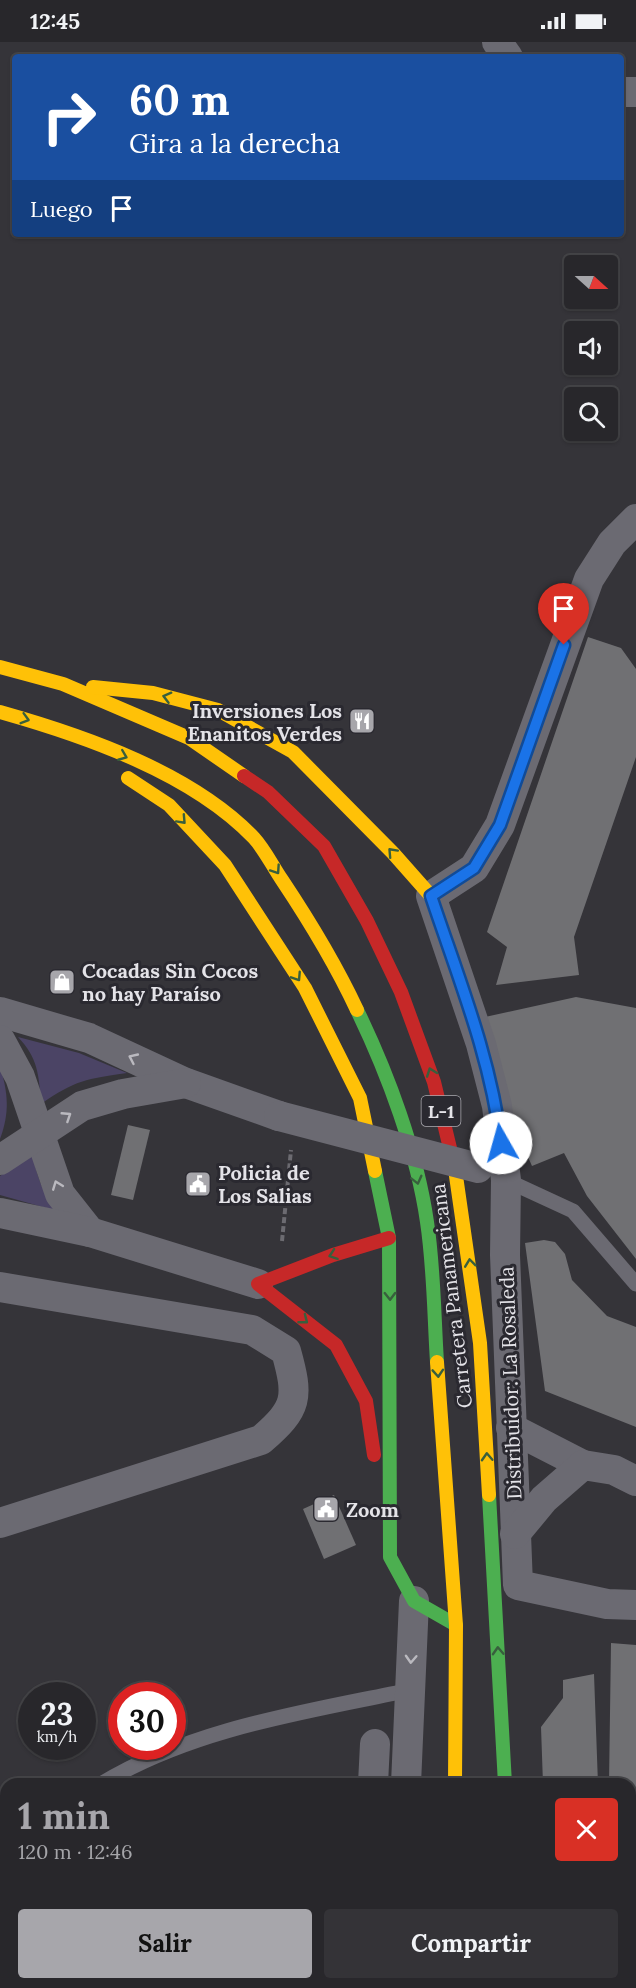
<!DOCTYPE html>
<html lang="es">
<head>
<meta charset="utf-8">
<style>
	:root { --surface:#28272b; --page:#343337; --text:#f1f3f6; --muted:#a5a5a9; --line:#444447; --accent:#a7a6ab }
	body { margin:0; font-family:Lora,serif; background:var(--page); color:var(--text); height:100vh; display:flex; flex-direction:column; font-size:22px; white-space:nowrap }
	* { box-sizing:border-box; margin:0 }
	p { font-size:20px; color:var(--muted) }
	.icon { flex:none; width:33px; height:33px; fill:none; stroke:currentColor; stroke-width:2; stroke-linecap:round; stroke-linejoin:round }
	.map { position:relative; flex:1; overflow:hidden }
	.details { position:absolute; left:0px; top:1736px; width:636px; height:212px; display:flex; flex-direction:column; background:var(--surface); border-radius:18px 18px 0 0; box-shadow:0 2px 4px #0004,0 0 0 2px var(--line) }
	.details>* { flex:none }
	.banner { position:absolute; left:12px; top:12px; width:612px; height:183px; border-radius:6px; box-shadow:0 2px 4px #0004,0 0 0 2px var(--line); background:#1a4fa0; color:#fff; overflow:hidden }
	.needle { width:39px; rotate:111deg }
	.controls { position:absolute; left:564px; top:213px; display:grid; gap:12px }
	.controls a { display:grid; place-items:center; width:54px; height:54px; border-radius:6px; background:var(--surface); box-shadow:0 2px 4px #0004,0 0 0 2px var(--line); font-size:30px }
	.speed { position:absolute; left:18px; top:1640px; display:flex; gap:12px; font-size:30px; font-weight:700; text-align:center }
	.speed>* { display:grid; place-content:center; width:78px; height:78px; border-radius:50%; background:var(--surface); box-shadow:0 2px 4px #0004,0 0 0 2px var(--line); line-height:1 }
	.speed small { font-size:15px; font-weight:400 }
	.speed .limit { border:9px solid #d22; background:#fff; color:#111 }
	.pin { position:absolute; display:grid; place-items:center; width:51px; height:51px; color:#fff; margin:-62px -26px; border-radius:50% 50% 50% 0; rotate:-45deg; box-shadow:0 0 6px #0007 }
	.pin .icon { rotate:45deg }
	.me { position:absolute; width:66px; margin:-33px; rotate:353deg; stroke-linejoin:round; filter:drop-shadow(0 0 4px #0008) }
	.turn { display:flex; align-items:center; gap:21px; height:126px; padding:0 18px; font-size:27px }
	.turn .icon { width:78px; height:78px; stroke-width:2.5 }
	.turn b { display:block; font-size:42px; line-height:51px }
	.then { display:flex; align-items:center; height:57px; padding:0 18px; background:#0003; gap:12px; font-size:22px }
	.round { display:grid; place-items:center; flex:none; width:63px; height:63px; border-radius:6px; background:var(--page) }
	.summary { display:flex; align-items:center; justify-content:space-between; height:102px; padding:0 18px }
	h1 { font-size:36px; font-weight:800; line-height:45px; color:var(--accent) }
	.primary-button { display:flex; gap:12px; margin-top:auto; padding:12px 18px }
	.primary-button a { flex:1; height:69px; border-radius:6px; background:var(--accent); color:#111; font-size:24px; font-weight:800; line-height:69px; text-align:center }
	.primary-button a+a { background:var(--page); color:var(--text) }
	.status { display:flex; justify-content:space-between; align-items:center; height:42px; padding:0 30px; background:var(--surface); direction:ltr }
	.status svg { height:16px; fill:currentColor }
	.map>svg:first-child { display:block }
	.green { fill:#4b4465 }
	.building { fill:#707073 }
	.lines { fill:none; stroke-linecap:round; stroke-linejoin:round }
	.path { stroke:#6c6b71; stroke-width:4; stroke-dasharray:6 3; stroke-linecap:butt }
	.lane { stroke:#6b6a72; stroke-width:15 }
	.street { stroke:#6b6a72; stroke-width:30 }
	.fast { stroke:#4caf50; stroke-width:14 }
	.slow { stroke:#ffc107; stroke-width:14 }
	.jam { stroke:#c62828; stroke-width:14 }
	.street-bridge { stroke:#6b6a72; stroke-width:30 }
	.oneway { stroke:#385f3d }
	.oneway2 { stroke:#bab9bf }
	.route-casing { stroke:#114b97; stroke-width:15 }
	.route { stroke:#1a73e8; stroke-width:10 }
	.labels { text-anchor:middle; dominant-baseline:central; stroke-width:6; stroke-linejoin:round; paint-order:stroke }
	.shield { fill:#2a2930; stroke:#acabb1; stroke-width:1.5 }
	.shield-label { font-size:18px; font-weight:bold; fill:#e4e3e8 }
	.poi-label { font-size:20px; font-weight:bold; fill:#e4e3e8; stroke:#2a2930; text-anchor:start }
	.street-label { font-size:20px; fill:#e4e3e8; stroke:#2a2930 }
</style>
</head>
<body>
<div class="status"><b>12:45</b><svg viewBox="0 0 49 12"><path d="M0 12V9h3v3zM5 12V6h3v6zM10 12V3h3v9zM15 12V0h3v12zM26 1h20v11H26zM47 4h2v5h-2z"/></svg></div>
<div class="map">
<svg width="636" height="1946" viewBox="0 0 636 1946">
	<rect width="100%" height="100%" fill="#353439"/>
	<g class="green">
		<path d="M18 995 79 1011 127 1031C87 1037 75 1038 41 1062 39 1033 38 1016 18 995Z"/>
		<path d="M0 1024C8 1051 10 1070 0 1097Z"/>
		<path d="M32 1110C37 1134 42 1150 57 1169L0 1153V1134Z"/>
	</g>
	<g class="building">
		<polygon points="588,595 621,606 636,627 636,715 574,895 579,933 496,943 507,905 487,890"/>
		<polygon points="576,955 636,966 636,1217 587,1154 564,1111 532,1124 519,1095 485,975"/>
		<polygon points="128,1083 150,1088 133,1158 111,1153"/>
		<polygon points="544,1198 555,1200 565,1212 572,1238 607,1274 636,1285 636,1385 545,1349 525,1201"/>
		<polygon points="334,1453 356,1503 324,1517 303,1467"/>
		<polygon points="611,1601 636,1603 636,1946 617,1946 615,1941 630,1941 630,1742 609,1742"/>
		<polygon points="594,1632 598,1742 543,1742 541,1685 563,1656 563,1638"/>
		<rect x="46" y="1941" width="230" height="5"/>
	</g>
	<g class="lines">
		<polyline class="path" points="282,1199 291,1108"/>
		<g class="lane">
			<polyline points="506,1138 573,1169 636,1242"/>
			<path d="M101 1742C193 1686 306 1670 410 1648"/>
			<polyline points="30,1946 30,1941"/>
		</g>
		<g class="street">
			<polyline points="497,0 508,15"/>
			<polyline points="621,50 636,50"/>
			<polyline points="636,477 612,501 589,537 500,783 474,826 431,854 481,1002 497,1064 506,1138 505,1213 518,1543 607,1562 636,1563"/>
			<polyline points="0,970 89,996 186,1041 279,1074"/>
			<polyline points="0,998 20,1035 60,1152 90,1190"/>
			<polyline points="0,1118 82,1064 123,1052 186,1041"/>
			<polyline points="0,1171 90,1190 258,1242"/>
			<path d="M0 1245 252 1288 286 1309C299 1356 298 1366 261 1398L0 1481"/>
			<polyline points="511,1386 583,1423"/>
			<polyline points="515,1492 544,1457 583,1423 614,1428 636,1439"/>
			<polyline points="373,1742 375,1702"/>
			<polyline points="406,1742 414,1559"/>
			<polyline points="362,1946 362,1941"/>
			<polyline points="397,1946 398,1941"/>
		</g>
		<g class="fast">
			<path d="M357 968C388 1032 417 1110 427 1180 434 1226 434 1274 437 1320"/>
			<polyline points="375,1129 389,1196 390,1515 414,1559 456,1583"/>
			<polyline points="489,1453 505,1742"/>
		</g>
		<g class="slow">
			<polyline points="0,625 63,642 189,696 244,734"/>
			<polyline points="93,645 153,651 218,668 293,710 393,811 431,854"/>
			<path d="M0 670C85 694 192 731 254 796 265 808 273 825 282 838 310 880 336 923 357 968"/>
			<polyline points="128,736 169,763 225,823 305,946 360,1056 375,1129"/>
			<polyline points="455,1127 480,1301 489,1453"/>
			<polyline points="437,1320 456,1583 455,1742"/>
			<polyline points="502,1941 502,1946"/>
		</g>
		<g class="jam">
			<polyline points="244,734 268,750 324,804 367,879 401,950 434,1040 455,1127"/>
			<polyline points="374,1413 366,1359 336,1303 258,1242 333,1213 389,1196"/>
			<polyline points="454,1941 454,1946"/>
		</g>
		<polyline class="street-bridge" points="279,1074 478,1126"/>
	</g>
	<defs><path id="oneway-chevron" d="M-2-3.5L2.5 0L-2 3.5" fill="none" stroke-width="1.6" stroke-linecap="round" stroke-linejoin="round" transform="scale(1.5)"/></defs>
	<g class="oneway">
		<use href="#oneway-chevron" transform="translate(167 655) rotate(-165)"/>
		<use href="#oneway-chevron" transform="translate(25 677) rotate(16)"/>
		<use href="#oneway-chevron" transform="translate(123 714) rotate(22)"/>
		<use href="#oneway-chevron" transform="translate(182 778) rotate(47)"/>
		<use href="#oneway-chevron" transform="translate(392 810) rotate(-133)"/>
		<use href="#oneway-chevron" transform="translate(276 828) rotate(56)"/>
		<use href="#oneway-chevron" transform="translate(297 935) rotate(57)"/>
		<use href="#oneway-chevron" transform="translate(431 1030) rotate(-110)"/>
		<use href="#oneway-chevron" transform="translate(417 1138) rotate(76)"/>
		<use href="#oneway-chevron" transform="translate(333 1213) rotate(161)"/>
		<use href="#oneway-chevron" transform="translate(470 1221) rotate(-97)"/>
		<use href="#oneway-chevron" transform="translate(390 1254) rotate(89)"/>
		<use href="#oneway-chevron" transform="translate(304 1278) rotate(38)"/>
		<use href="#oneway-chevron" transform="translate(438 1331) rotate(86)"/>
		<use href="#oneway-chevron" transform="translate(487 1415) rotate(-93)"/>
		<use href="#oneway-chevron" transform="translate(498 1609) rotate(-93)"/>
	</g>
	<g class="oneway2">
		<use href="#oneway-chevron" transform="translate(133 1016) rotate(-155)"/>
		<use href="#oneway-chevron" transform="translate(67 1074) rotate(-33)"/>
		<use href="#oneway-chevron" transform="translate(57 1143) rotate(-111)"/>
		<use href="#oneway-chevron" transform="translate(411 1617) rotate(93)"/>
	</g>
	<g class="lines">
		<defs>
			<path id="route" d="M501 1101C491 1016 458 935 431 854L474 826 500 783 564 603"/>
		</defs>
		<use href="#route" class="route-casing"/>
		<use href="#route" class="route"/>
	</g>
	<defs>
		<symbol id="restaurant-square" viewBox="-11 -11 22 22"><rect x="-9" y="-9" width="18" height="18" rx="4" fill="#a7a6ab" stroke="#2a2930"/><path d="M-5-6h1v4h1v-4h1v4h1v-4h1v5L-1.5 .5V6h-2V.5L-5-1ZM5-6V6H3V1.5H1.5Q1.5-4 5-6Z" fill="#fff"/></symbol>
		<symbol id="shop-square" viewBox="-11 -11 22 22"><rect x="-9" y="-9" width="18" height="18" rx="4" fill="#a7a6ab" stroke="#2a2930"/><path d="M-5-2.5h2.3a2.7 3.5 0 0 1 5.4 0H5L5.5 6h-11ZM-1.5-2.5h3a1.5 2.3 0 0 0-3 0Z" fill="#fff"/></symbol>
		<symbol id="civic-square" viewBox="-11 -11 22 22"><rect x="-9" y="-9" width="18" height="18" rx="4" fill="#a7a6ab" stroke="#2a2930"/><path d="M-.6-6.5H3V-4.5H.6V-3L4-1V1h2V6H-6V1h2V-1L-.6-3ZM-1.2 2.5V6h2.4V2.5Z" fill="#fff"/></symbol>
	</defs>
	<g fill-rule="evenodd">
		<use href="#restaurant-square" x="347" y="664" width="30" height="30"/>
		<use href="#shop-square" x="47" y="925" width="30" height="30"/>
		<use href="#civic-square" x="183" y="1127" width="30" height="30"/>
		<use href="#civic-square" x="311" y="1452" width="30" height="30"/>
	</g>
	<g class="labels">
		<rect class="shield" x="421.5" y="1054" width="39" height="30" rx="4.5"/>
		<g class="shield-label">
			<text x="441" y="1069">L-1</text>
		</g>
		<g class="poi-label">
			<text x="342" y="668" text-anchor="end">Inversiones Los<tspan x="342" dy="23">Enanitos Verdes</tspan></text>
			<text x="82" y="928">Cocadas Sin Cocos<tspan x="82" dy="23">no hay Paraíso</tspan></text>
			<text x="218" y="1130">Policia de<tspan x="218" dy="23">Los Salias</tspan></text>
			<text x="346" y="1467">Zoom</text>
		</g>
		<g class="street-label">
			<text transform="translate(451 1254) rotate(-97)">Carretera Panamericana</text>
			<text transform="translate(510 1341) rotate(-92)">Distribuidor: La Rosaleda</text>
		</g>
	</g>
</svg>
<div class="controls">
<a><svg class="needle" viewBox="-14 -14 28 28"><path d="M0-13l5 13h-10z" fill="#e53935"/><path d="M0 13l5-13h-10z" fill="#a5a5a9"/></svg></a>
<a><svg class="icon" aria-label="sound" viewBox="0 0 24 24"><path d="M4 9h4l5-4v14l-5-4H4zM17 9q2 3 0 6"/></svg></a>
<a><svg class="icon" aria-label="search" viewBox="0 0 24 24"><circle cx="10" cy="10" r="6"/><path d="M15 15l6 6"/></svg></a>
</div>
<div class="speed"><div>23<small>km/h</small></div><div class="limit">30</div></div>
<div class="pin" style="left:564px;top:603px;background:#d93025"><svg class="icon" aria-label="arrive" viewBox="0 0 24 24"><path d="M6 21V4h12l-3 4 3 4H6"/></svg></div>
<svg class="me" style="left:501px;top:1101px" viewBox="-20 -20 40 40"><circle r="19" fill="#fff"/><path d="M0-13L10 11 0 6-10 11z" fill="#1a73e8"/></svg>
<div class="banner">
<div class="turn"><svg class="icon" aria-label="right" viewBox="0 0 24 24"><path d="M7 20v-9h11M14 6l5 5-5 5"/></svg><div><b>60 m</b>Gira a la derecha</div></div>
<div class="then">Luego<svg class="icon" aria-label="arrive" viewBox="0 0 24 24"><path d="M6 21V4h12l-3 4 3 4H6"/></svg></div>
</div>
<section class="details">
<div class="summary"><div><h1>1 min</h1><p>120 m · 12:46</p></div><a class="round" style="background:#d93025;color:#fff"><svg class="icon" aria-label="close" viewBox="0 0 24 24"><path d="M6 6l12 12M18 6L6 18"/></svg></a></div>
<div class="primary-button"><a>Salir</a><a>Compartir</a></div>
</section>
</div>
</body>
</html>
